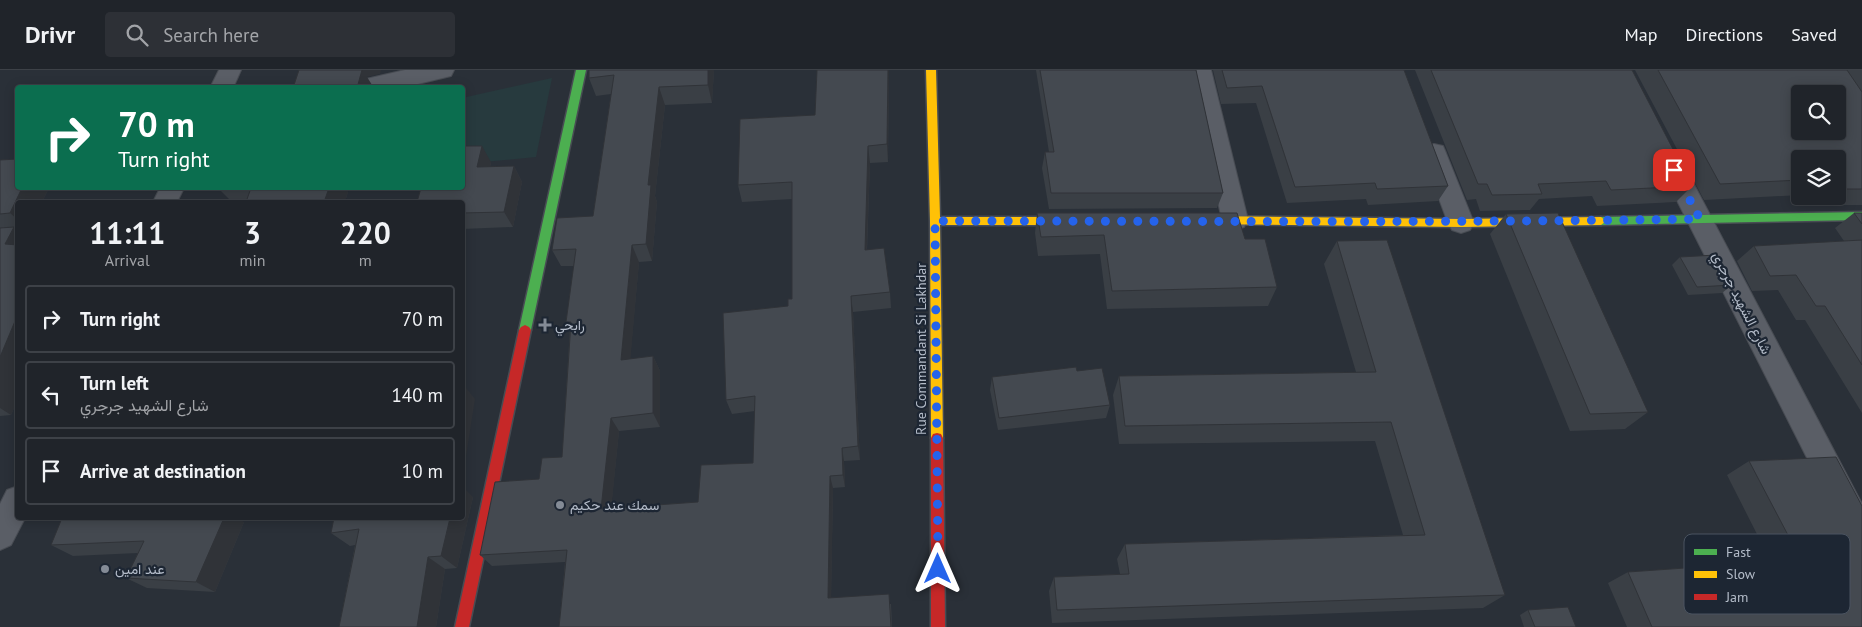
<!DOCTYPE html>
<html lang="en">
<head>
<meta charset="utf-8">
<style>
	:root { --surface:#20242a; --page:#2d3036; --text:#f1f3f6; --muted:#a2a4a8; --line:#3d4147 }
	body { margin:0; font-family:"PT Sans",Vazirmatn,sans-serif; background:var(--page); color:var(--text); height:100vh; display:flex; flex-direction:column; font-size:19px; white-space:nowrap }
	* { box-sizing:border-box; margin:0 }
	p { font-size:16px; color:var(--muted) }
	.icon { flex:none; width:28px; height:28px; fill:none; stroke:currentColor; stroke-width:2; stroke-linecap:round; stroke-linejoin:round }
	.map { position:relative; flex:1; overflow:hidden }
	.panel { position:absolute; left:15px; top:130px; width:450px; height:320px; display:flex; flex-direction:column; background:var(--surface); border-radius:5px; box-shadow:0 2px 12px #0003,0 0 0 1px var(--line) }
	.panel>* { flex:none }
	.guide { position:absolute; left:15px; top:15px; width:450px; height:105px; border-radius:5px; box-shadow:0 2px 12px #0003,0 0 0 1px var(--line); background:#0b6e4f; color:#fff; overflow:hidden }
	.tools { position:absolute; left:1791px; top:15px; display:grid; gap:10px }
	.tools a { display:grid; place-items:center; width:55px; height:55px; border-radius:5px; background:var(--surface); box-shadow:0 2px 12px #0003,0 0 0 1px var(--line); font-size:25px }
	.pin { position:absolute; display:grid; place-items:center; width:42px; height:42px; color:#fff; margin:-21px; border-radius:10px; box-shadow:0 2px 8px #0006 }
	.me { position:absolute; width:55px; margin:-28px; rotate:0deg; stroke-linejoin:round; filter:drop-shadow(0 0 4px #0008) }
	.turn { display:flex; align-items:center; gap:18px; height:105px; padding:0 20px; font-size:22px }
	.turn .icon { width:65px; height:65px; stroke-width:2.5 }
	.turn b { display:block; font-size:35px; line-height:42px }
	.eta { display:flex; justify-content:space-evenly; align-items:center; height:85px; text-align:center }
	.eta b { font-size:30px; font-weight:600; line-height:35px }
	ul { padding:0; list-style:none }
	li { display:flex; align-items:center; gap:15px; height:68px; margin:0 10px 8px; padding:0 10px; border:2px solid var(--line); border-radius:5px }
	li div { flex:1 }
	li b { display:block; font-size:19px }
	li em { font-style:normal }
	header { display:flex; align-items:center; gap:30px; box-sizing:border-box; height:70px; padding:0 25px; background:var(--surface); border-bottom:1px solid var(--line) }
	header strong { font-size:24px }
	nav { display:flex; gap:28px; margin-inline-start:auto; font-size:18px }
	.search { width:350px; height:45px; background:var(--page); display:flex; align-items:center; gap:12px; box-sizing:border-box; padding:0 18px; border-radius:5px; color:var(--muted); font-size:19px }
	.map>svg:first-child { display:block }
	.green { fill:#273a3e }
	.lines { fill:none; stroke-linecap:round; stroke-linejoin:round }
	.street-casing { stroke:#484c53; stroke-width:2 }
	.fast-casing { stroke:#484c53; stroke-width:3 }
	.slow-casing { stroke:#484c53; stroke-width:3 }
	.jam-casing { stroke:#484c53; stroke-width:3 }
	.street { fill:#5a5e66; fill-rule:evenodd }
	.fast { fill:#4caf50; fill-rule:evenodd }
	.slow { fill:#ffc107; fill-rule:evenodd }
	.jam { fill:#c62828; fill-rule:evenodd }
	.wall { fill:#3a3f45 }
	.shaded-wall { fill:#303338 }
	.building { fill:#444950; stroke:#303338; fill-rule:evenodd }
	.route { stroke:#2563eb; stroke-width:9; stroke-dasharray:0 16.2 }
	.poi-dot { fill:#848b96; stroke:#1d2633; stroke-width:2 }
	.labels { text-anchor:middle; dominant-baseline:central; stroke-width:4.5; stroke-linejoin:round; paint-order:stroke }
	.street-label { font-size:14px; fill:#b4bcc9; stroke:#1d2633 }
	.poi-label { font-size:14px; fill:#b4bcc9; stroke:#1d2633; text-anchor:start }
	.key { fill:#1d2633; stroke:#4a5360; stroke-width:1 }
	.key-label { font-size:14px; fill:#b4bcc9 }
</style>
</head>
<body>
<header>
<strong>Drivr</strong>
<div class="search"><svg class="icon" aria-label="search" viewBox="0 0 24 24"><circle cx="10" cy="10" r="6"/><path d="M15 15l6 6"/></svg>Search here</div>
<nav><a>Map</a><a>Directions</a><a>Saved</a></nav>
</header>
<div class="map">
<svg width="1862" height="557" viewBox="0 0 1862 557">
	<rect width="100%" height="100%" fill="#2a3038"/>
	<polygon class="green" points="552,8 536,87 463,94 462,28"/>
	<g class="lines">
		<defs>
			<g id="street">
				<polygon points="219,0 241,0 233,18 210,18"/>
				<polygon points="405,0 454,0 451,6 401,18 350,18 353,12"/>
				<polygon points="1189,0 1211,0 1248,150 1244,157 1235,160 1226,157 1222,150"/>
				<polygon points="1434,74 1443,76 1446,83 1474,153 1470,160 1461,163 1452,160 1448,153 1422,83 1425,76"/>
				<polygon points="1668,80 1677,82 1862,434 1862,480 1851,475 1656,89 1659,82"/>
				<polygon points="160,118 184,118 177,132 153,132"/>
				<polygon points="18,416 18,448 25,448 11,475 0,480 0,434 7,420"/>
			</g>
			<g id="fast">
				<polygon points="576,0 586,0 531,260 529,263 521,263 519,260"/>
				<polygon points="1862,142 1862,150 1601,155 1596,151 1601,147"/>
			</g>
			<g id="slow">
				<polygon points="926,0 936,0 940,147 1073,147 1078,151 1073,155 940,155 943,368 941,372 937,373 933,372 931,368 930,151"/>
				<polygon points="1201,146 1461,149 1601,147 1606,151 1601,155 1461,157 1201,154 1196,150"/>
			</g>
			<g id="jam">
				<polygon points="525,255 529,257 531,260 469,557 455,557 519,260 521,257"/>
				<polygon points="937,363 941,364 943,368 945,557 931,557 931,368 933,364"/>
			</g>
		</defs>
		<use href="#street" class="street-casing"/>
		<use href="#fast" class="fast-casing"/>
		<use href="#slow" class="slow-casing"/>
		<use href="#jam" class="jam-casing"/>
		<use href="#street" class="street"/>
		<use href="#fast" class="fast"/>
		<use href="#slow" class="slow"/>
		<use href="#jam" class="jam"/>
	</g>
	<g class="wall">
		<polygon points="589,0 714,0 712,33 665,35 655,126 657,132 652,191 639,192 630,289 653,286 660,301 660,357 619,361 611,438 698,432 753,393 755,341 732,344 726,330 788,236 792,229 792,129 742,132 738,115 815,45 889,0 888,92 870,93 867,180 890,222 891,238 853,242 860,390 844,391 845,417 833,418 831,528 891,534 892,557 559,557 565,492 492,496 480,485 539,409 562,387 570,259 566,252 574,196 561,196 552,180 593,146 611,24 596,26 589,8"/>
		<polygon points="1036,0 1196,0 1223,123 1217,138 1049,139 1042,98 1045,82 1049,82"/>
		<polygon points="1213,0 1404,0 1448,116 1438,131 1368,135 1366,129 1287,133 1256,33 1221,34"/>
		<polygon points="1415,0 1632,0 1692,116 1676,132 1597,136 1592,126 1539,129 1530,140 1480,141 1476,129 1467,130"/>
		<polygon points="1635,0 1862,0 1862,135 1820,135 1814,126 1838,126 1838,89 1800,89 1800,125 1704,130"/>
		<polygon points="0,90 18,118 49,118 42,132 18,132 18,329 11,345 0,346"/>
		<polygon points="491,92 490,97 514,96 522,112 513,157 462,159 462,118"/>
		<polygon points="218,118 349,118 345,132 246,132 247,131 232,132"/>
		<polygon points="1037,143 1245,169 1277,217 1268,236 1107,239 1100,184 1038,186 1035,163"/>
		<polygon points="1854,143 1862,143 1862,343 1805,250 1796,250 1778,220 1752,221 1737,191 1754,176 1844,171 1835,158"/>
		<polygon points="1506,144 1648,342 1625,359 1570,361 1490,164"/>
		<polygon points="1337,171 1505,525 1483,538 1052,553 1049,521 1054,507 1120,504 1117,489 1125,474 1403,465 1375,371 1119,374 1113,325 1119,306 1356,302 1324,194"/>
		<polygon points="1680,187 1732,215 1722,223 1688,225 1672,195"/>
		<polygon points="1077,301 1110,335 1106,348 998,360 990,320 992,307"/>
		<polygon points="1749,391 1862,557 1627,557 1608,513 1628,502 1756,493 1750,480 1762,474 1727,405"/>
		<polygon points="473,427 457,498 445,499 436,557 339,557 355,475 350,476 331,463"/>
		<polygon points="244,452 215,522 147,518 126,508 138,483 73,486 51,475"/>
		<polygon points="1528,540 1576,557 1524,557 1520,545"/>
	</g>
	<g class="shaded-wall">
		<polygon points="337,0 381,0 380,4 367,7 374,18 357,18"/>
		<polygon points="708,0 714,0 712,33 708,15"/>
		<polygon points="888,0 889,0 889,2 888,92 887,74"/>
		<polygon points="659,17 665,35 655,126 657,132 652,191 646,174 648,115"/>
		<polygon points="482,76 491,92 486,114 477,97"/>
		<polygon points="868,76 870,93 866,197 865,180"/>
		<polygon points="514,96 522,112 513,157 504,142"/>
		<polygon points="22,118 49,118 42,132 18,132 18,150 10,143"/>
		<polygon points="329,118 349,118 345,132 324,132"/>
		<polygon points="14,157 18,160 18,184 5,174"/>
		<polygon points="632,175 639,192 629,305 621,290"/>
		<polygon points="851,226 853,242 860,390 858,376"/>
		<polygon points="18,244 18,329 11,345 0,338 0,287"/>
		<polygon points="653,286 660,301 660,357 653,343"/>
		<polygon points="462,313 475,329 462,412"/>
		<polygon points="611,348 619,361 610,451 601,439"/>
		<polygon points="842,378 844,391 845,417 843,405"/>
		<polygon points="830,406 833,418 831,538 828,528"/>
		<polygon points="462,416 473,427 457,498 441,486 450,448 462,448"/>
		<polygon points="224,448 236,448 244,452 215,522 196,512"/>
		<polygon points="428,487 445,499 436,557 417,557"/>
	</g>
	<g class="building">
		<polygon points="299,0 362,0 357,18 293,18"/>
		<polygon points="589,0 708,0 708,15 659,17 648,115 651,115 646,174 632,175 621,290 653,286 653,343 611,348 601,439 698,432 701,395 753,393 755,326 726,330 723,243 788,236 788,229 792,229 792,112 738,115 740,49 815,45 817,0 888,0 887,74 868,76 865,180 884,178 890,222 851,226 858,376 842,378 843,405 830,406 828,528 889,524 891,557 559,557 567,480 480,485 495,412 539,409 542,388 562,387 571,252 566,252 576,179 552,180 557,148 593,146 614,5 589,8"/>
		<polygon points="1040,0 1196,0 1223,123 1051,123 1045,82 1054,82"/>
		<polygon points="1222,0 1404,0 1448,116 1377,119 1375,113 1295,117 1262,16 1227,18"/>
		<polygon points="1431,0 1632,0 1692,116 1611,120 1606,111 1538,114 1542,124 1492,125 1487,114 1478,114"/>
		<path d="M1658 0H1847L1862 22V119H1838V89H1800V110L1720 114ZM1800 24H1838V61H1800Z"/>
		<polygon points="462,76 482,76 477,97 514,96 504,142 462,143 462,132 417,132 421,118 462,118"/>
		<polygon points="18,89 18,118 22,118 10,143 0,144 0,90"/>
		<polygon points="251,118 329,118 324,132 246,132"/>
		<polygon points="1037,143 1237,143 1245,169 1265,169 1277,217 1112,221 1104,165 1041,167"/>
		<polygon points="1558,143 1648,342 1590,344 1506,144"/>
		<polygon points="1854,143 1862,143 1862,154"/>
		<polygon points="14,157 5,174 18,175 18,244 0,287 0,158"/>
		<polygon points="1387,170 1505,525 1057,540 1054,507 1129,504 1125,474 1425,465 1391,352 1125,356 1119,306 1376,302 1337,171"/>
		<polygon points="1862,170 1862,295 1825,236 1816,236 1796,205 1770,206 1754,176"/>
		<polygon points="1716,185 1732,215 1697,217 1680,187"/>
		<polygon points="1076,297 1077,301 1102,298 1110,335 999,348 992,307"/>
		<polygon points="1836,387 1862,436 1862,557 1652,557 1628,502 1785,491 1774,468 1789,467 1749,391"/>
		<polygon points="62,448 224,448 196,512 126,508 144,471 51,475"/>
		<polygon points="334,448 450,448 441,486 428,487 417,557 339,557 359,459 331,463"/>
		<polygon points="1568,537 1576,557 1535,557 1528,540"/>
	</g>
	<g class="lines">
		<path class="route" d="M938 499 935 151C1190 151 1445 153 1700 149L1674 100"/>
	</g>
	<g class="poi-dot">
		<path d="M542.5 247.5h5v5h5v5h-5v5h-5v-5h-5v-5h5z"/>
		<circle cx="560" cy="435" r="5"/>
		<circle cx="105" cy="499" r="5"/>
	</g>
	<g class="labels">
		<g class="street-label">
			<text transform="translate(1742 233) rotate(63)">شارع الشهيد جرجري</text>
			<text transform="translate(921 279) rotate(-90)">Rue Commandant Si Lakhdar</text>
		</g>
		<g class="poi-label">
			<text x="555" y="255">رابحي</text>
			<text x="570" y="435">سمك عند حكيم</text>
			<text x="115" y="499">عند امين</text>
		</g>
	</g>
	<rect x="1684" y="464" width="166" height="80" rx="8" class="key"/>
	<rect x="1694" y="479" width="23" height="6" fill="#4caf50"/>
	<rect x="1694" y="501" width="23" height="7" fill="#ffc107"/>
	<rect x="1694" y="524" width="23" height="6" fill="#c62828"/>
	<g class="key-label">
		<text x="1726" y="487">Fast</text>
		<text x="1726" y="509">Slow</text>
		<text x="1726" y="532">Jam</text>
	</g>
</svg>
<div class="tools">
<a><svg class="icon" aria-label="search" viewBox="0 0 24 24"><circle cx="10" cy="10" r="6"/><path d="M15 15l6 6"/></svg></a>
<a><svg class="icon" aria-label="layers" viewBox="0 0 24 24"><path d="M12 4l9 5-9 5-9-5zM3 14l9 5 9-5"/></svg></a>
</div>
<div class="pin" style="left:1674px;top:100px;background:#d93025"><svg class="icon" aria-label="arrive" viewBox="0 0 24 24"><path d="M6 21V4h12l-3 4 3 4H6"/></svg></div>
<svg class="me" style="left:938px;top:499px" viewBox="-20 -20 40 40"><path d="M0-17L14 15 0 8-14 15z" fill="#2563eb" stroke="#fff" stroke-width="4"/></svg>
<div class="guide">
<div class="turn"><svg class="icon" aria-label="right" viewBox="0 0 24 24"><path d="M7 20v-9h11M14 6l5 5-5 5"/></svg><div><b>70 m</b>Turn right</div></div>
</div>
<section class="panel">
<div class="eta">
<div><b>11:11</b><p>Arrival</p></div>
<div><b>3</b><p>min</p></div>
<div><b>220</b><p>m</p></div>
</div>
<ul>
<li><svg class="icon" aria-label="right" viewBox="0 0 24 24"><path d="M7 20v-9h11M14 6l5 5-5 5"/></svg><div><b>Turn right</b></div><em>70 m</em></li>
<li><svg class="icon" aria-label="left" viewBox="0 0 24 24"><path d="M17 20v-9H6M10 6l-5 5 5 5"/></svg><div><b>Turn left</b><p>شارع الشهيد جرجري</p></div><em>140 m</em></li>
<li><svg class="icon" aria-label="arrive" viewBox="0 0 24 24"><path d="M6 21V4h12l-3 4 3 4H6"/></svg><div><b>Arrive at destination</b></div><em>10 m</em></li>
</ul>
</section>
</div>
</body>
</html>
